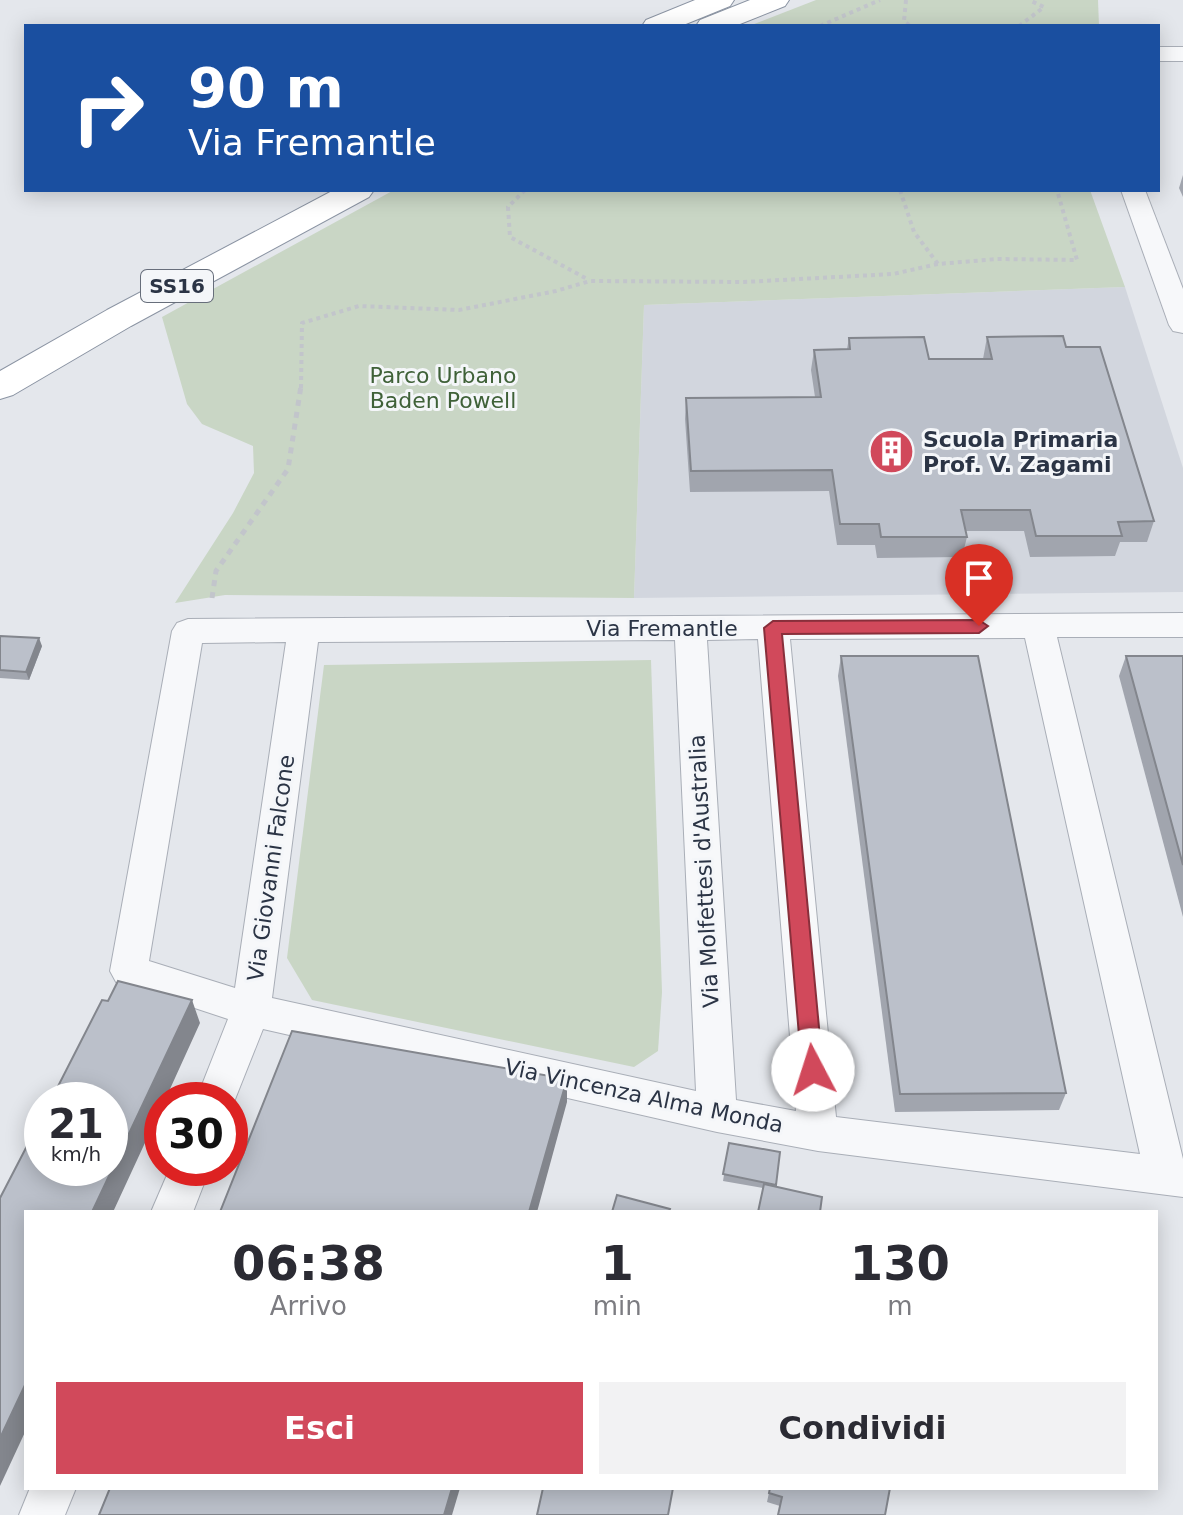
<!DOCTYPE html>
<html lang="it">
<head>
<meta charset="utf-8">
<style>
	:root { --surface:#fff; --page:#f2f2f3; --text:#2b2b33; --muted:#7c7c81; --accent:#d1495b }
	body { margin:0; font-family:"DejaVu Sans",sans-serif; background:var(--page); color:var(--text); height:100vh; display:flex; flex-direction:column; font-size:30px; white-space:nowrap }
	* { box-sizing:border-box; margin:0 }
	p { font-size:26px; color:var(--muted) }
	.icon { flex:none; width:44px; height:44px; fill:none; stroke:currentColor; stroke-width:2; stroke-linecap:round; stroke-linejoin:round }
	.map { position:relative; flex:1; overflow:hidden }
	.panel { position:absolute; left:24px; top:1210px; width:1134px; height:280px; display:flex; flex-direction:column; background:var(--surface); border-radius:0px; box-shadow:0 4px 20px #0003 }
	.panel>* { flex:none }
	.top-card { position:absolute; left:24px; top:24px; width:1136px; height:168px; border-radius:0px; box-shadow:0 4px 20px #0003; background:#1a4fa0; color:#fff; overflow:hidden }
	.speed { position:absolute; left:24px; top:1082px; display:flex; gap:16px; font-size:40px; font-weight:700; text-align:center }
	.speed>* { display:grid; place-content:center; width:104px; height:104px; border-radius:50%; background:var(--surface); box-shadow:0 4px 20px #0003; line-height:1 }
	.speed small { font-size:20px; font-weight:400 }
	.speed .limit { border:12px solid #d22; background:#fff; color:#111 }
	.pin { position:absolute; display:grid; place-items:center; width:68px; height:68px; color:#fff; margin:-82px -34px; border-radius:50% 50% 50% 0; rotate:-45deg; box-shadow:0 0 8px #0007 }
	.pin .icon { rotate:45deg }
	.me { position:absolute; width:88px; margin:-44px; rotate:355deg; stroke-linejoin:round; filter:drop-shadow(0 0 6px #0008) }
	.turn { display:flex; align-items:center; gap:28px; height:168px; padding:0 32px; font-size:36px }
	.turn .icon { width:104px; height:104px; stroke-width:2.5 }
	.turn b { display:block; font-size:56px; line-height:68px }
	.eta { display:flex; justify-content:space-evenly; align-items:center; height:136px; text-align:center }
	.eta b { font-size:48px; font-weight:700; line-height:56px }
	.button { display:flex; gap:16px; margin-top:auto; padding:16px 32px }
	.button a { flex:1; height:92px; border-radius:0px; background:var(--accent); color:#fff; font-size:32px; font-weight:700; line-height:92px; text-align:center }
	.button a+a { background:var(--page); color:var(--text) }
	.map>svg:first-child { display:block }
	.built { fill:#d2d6de }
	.green { fill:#c9d6c5 }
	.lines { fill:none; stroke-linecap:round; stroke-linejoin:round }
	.street-casing { stroke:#a9aeb7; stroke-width:2 }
	.highway-casing { stroke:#8b94a3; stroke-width:2 }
	.path-far1 { stroke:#c2c5cb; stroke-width:4; stroke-dasharray:4 4; stroke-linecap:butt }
	.path { stroke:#c2c5cb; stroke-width:5; stroke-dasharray:6 6; stroke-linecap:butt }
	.street { fill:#f7f8fa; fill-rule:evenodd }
	.highway { fill:#fff; fill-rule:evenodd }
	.wall { fill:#a1a5ae }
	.shaded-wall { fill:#83868d }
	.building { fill:#bbc0ca; stroke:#83868d; stroke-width:2 }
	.route { fill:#d1495b; stroke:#882f3b; stroke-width:2 }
	.labels { text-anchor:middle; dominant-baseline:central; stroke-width:6; stroke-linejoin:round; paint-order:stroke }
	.shield { fill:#f4f6f9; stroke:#676e7b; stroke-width:2 }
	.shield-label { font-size:20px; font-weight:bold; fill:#2b3445 }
	.park-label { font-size:22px; fill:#3f6138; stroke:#f4f6f9 }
	.poi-label { font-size:22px; font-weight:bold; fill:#2b3445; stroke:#f4f6f9; text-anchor:start }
	.street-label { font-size:22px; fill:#2b3445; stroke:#f4f6f9 }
</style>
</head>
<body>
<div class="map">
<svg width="1183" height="1515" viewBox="0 0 1183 1515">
	<rect width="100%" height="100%" fill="#e4e7ec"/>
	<polygon class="built" points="1125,287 1183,468 1183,592 634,598 644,305"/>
	<g class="green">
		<polygon points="816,0 1098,0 1099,26 749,26"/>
		<polygon points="394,190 1090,190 1125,287 644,305 634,598 225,595 175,603 233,513 254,473 253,446 202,424 187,404 162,317"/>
		<polygon points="651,660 662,992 658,1051 634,1067 312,1000 287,958 324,665"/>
	</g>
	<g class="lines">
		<defs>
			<g id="street">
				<rect x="1158" y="47" width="25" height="14"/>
				<polygon points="1121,190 1145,190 1183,289 1183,333 1173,331 1169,325"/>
				<path d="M1183 613V637H1057L1183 1159V1197L818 1151 717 1132 263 1029 230 1112V1100H196L228 1019 116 982 110 971 172 631 177 623 188 619ZM1025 638 1140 1154 836 1117 790 639ZM758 639 796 1111 736 1100 707 640ZM675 640 696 1091 272 998 318 642ZM286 642 235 988 149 961 202 643Z"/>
				<polygon points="170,1168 210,1168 193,1212 151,1212"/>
				<polygon points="30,1488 76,1488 65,1515 19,1515"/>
			</g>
			<g id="highway">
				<polygon points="695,0 734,0 730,6 681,26 642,26 646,20"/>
				<polygon points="750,0 789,0 785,6 735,26 696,26 700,20"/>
				<polygon points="334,190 374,190 369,197 131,326 13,395 0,399 0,371 107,310"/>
			</g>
		</defs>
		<use href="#street" class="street-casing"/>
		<use href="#highway" class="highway-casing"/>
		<g class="path-far1">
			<polyline points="906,0 904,21 910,26"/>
			<polyline points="820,26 880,0"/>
			<polyline points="1019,26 1044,7 1029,0"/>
			<polyline points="525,190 508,207 510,237 589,280"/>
			<polyline points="900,190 914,232 938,264"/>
			<polyline points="301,388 302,323 359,306 459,310 556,291 590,281 744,282 893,274 938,264 997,259 1077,260 1057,190"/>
		</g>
		<polyline class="path" points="212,598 216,571 288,469 301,386"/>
		<use href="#street" class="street"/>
		<use href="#highway" class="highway"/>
	</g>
	<g class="wall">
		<polygon points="1183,175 1183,197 1179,188"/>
		<polygon points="987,337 1066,347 1154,521 1147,542 1120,542 1115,556 1030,557 1024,531 965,531 967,537 962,557 877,558 875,545 837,545 829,491 690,492 685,419 686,398 815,397 811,370 814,350 847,349 849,338 929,359 983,359"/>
		<polygon points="0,636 42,646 29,680 0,678"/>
		<polygon points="841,656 1066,1093 1059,1110 895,1112 838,676"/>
		<polygon points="1126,656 1183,656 1183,917 1119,676"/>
		<polygon points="729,1143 780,1152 775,1187 763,1188 723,1181"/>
		<polygon points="770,1488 885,1515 778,1515 780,1506 767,1502"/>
	</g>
	<g class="shaded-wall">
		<polygon points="39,638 42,646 29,680 26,672"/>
		<polygon points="192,1000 200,1023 165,1100 162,1100 162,1106 113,1212 92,1212"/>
		<polygon points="567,1079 567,1102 537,1212 529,1212"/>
		<polygon points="26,1383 26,1430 0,1486 0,1438"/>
		<polygon points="452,1488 460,1488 452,1515 444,1515"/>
	</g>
	<g class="building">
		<polygon points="1063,336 1066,347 1100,347 1154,521 1118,522 1122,536 1036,536 1030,510 961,510 967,537 881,537 879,524 840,524 832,470 691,471 686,398 821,397 814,350 850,349 849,338 924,337 929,359 992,359 987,337"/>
		<polygon points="0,636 39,638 26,672 0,670"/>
		<polygon points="841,656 978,656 1066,1093 900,1094"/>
		<polygon points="1126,656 1183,656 1183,865"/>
		<polygon points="118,981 192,1000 92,1212 26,1212 26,1383 0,1438 0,1198 42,1117 42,1168 110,1168 110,1100 51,1100 102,1000 108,1001"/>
		<polygon points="292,1031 567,1079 529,1212 220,1212"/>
		<polygon points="729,1143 780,1152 776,1185 723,1174"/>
		<polygon points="764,1184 822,1197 820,1212 758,1212"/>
		<polygon points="617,1195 670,1209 669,1212 612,1212"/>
		<polygon points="110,1488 452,1488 444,1515 99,1515"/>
		<polygon points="543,1488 673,1488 668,1515 537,1515"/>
		<polygon points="770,1488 890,1488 885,1515 778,1515 782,1497 769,1493"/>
	</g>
	<polygon class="route" points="979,620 988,626 979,633 782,634 823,1070 820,1077 813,1079 805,1077 802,1070 764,628 773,621"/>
	<defs>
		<symbol id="building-disc" viewBox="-11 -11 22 22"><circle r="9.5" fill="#d1495b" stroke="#f4f6f9"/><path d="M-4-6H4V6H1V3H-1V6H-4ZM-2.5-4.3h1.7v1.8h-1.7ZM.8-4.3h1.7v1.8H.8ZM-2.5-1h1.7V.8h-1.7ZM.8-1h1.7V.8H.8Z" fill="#fff"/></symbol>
	</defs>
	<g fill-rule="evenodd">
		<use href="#building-disc" x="866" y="426" width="51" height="51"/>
	</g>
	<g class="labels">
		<rect class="shield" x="141" y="270" width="72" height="32" rx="6"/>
		<g class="shield-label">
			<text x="177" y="286">SS16</text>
		</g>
		<g class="park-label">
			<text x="443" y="375">Parco Urbano<tspan x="443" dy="25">Baden Powell</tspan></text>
		</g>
		<g class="poi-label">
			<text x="923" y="439">Scuola Primaria<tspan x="923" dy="25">Prof. V. Zagami</tspan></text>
		</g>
		<g class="street-label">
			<text x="662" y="628">Via Fremantle</text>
			<text transform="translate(271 868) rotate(-82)">Via Giovanni Falcone</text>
			<text transform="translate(704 871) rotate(-93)">Via Molfettesi d'Australia</text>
			<text transform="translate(644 1096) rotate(12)">Via Vincenza Alma Monda</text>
		</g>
	</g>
</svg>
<div class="speed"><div>21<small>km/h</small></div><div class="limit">30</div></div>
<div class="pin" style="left:979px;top:626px;background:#d93025"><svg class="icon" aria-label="arrive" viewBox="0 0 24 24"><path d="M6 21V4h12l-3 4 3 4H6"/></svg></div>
<svg class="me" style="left:813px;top:1070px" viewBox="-20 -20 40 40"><circle r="19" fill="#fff"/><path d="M0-13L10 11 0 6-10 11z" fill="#d1495b"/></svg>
<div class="top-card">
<div class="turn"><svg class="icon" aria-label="right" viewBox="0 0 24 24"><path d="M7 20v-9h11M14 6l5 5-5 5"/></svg><div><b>90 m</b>Via Fremantle</div></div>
</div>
<section class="panel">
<div class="eta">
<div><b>06:38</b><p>Arrivo</p></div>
<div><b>1</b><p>min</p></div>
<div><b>130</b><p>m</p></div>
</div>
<div class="button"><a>Esci</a><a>Condividi</a></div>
</section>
</div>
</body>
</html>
